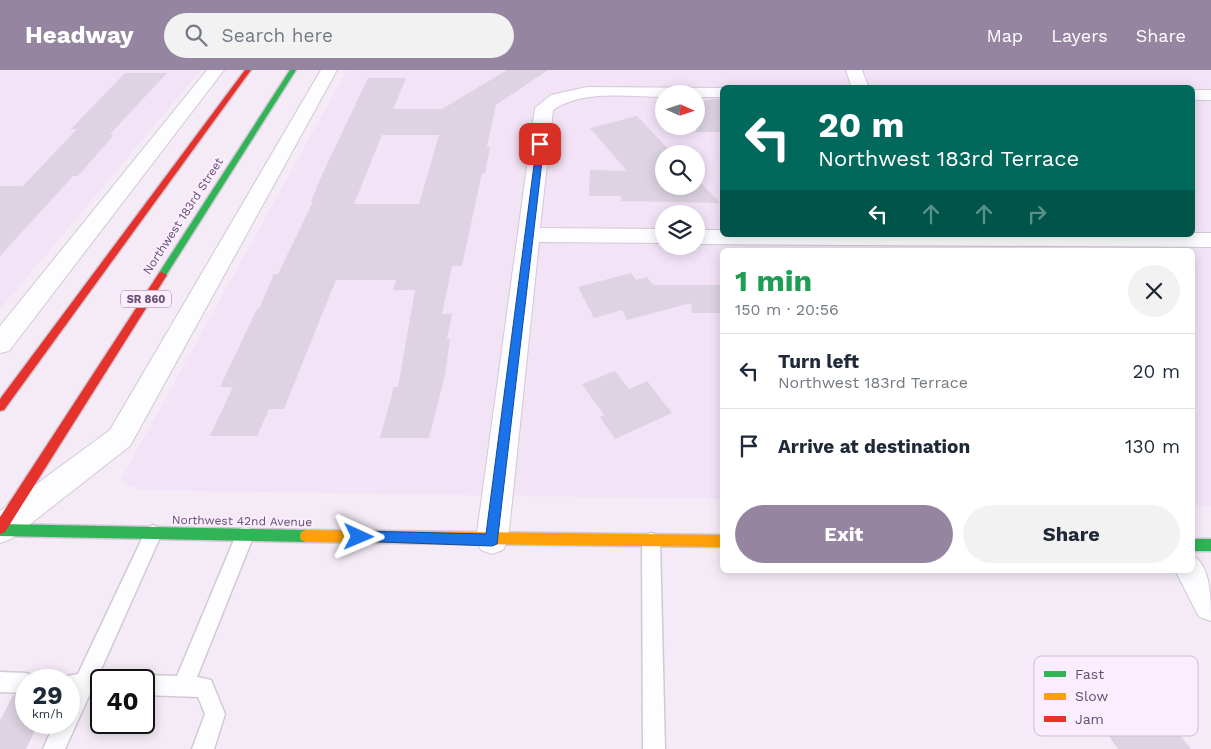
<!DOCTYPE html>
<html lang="en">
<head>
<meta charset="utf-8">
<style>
	:root { --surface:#fff; --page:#f2f2f3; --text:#1f2937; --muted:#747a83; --line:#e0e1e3; --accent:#9685a0 }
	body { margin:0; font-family:"Work Sans",sans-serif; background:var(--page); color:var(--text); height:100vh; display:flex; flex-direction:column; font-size:19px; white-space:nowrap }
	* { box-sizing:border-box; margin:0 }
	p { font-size:16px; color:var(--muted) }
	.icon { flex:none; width:28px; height:28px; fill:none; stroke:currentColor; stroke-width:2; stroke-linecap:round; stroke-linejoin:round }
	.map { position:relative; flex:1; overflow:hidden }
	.drawer { position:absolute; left:720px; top:178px; width:475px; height:325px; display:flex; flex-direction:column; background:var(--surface); border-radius:8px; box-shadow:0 2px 12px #0003 }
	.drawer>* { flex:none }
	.hud { position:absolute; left:720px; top:15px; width:475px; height:152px; border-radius:8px; box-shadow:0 2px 12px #0003; background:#00695c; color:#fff; overflow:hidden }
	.needle { width:32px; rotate:93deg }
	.buttons { position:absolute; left:655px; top:15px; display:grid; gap:10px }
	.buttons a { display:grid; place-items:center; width:50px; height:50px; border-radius:50%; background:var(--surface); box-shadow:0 2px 12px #0003; font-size:25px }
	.speed { position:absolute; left:15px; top:599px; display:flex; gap:10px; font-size:25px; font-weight:700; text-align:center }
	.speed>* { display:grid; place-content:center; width:65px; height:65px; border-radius:50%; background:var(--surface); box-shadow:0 2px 12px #0003; line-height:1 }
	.speed small { font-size:12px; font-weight:400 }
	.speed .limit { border:2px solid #111; border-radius:8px; background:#fff; color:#111 }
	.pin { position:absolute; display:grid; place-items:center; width:42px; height:42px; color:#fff; margin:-21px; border-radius:10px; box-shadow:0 2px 8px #0006 }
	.me { position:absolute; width:55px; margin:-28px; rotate:91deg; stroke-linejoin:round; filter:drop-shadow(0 0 4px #0008) }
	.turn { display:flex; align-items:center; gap:18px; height:105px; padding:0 15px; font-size:22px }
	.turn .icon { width:65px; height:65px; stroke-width:2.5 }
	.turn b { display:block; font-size:35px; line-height:42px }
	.lanes { display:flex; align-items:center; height:48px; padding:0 15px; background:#0003; justify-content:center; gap:25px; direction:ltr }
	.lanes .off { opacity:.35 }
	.round { display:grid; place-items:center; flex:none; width:52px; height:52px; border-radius:26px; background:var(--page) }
	.summary { display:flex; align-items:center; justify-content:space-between; height:85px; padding:0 15px }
	h1 { font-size:30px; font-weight:700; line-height:38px; color:#1e9e55 }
	.primary-button { display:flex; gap:10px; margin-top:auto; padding:10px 15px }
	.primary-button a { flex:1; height:58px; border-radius:30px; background:var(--accent); color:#fff; font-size:20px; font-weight:700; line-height:58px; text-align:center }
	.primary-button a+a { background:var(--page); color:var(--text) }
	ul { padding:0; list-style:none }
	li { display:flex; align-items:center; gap:15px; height:75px; padding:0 15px; border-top:1px solid var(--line) }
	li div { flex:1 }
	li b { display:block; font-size:19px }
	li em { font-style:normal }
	header { display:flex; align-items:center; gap:30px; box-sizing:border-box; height:70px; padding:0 25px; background:var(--accent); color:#fff }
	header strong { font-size:24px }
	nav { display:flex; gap:28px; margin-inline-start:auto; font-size:18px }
	.search { width:350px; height:45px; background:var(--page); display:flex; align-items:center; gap:12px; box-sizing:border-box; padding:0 18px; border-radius:28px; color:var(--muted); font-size:19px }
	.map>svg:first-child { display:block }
	.residential { fill:#f2e3f6; fill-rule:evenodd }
	.building { fill:#ddd3e2; fill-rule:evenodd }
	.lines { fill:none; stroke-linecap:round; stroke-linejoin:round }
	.lane-casing { stroke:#d2c9d6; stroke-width:3 }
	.street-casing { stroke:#d2c9d6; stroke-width:2 }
	.fast-casing { stroke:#d0c7d4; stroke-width:3 }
	.slow-casing { stroke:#d0c7d4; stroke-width:3 }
	.jam-casing { stroke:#d0c7d4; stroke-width:3 }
	.lane { fill:#fdfcfe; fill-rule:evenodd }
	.street { fill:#fdfcfe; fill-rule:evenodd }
	.fast { fill:#30b455; fill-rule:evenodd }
	.slow { fill:#ff9f0a; fill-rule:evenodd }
	.jam { fill:#e5322d; fill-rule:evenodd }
	.route { fill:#1a73e8; stroke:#114b97 }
	.labels { text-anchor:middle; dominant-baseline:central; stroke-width:4.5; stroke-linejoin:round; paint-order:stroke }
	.shield { fill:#fbedfd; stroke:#917e9b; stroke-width:1 }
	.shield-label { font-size:11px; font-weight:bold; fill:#634e71 }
	.street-label { font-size:12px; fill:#634e71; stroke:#fbedfd }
	.key { fill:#fbedfd; stroke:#cdbdd3; stroke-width:1 }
	.key-label { font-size:14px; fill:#634e71 }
</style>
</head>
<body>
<header>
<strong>Headway</strong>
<div class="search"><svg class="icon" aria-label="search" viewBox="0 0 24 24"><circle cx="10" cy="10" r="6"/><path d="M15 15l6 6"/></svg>Search here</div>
<nav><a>Map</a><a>Layers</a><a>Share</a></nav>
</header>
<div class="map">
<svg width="1211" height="679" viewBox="0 0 1211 679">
	<rect width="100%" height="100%" fill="#f4ebf6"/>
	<g class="residential">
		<polygon points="0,0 201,0 0,239"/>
		<path d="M347 0H1211V436L1193 435 1192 180H722V429L141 420 120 411ZM722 18H1192V165H722ZM664 24H696V56H664ZM664 84H696V116H664ZM664 144H696V176H664Z"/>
	</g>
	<g class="building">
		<path d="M507 0H548L496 35 487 77H490L485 103H482L462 196H452L442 244H452L447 269H450L445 305 429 368H380L394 317H398L415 220H393L396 210H336L284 339H269L257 366H210L233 317H220L257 239H259L274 204H278L313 132H311L321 107 368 8H406L393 39H442ZM382 65H439L419 134H354Z"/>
		<polygon points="125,3 167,3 110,64 113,64 111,68 78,106 73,106 0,186 0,116 23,116 77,59 71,59"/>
		<polygon points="712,29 722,29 722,62 696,62 696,33"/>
		<polygon points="637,46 673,84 664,84 664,116 696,116 696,108 720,133 621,131 621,126 589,126 590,100 627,101 590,58"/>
		<polygon points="631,203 636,210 647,207 653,215 722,215 722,243 692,243 691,233 627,250 622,240 594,248 578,217"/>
		<polygon points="615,301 629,319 647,311 672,343 615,369 600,347 604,345 582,314"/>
		<polygon points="1142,586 1175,628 1162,634 1181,658 1176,660 1191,679 1118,679 1078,624 1083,622 1075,611"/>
		<polygon points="14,624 26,625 26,652 39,652 26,679 0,679 0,650"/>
	</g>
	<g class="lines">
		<defs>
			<g id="lane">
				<polygon points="153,455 159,458 162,463 99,604 108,607 109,610 101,610 101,624 90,624 65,679 43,679 55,652 69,652 69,610 61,610 62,607 78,604 147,458"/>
				<polygon points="245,457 251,459 254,465 197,607 211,610 225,644 214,679 192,679 205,644 198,627 144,625 144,610 136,610 144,605 177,606 236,465 239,459"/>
				<polygon points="651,463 657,465 660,471 665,679 643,679 642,471 645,465"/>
				<polygon points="0,602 26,603 33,606 35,610 26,610 26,623 0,622"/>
			</g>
			<g id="street">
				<polygon points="207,0 224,0 9,281 0,283 0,256"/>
				<polygon points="321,0 337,0 130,376 11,469 0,473 0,441 110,360"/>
				<polygon points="846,0 862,0 869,18 852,18"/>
				<path d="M587 17 725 18H722V27H696V24H664V27C629 27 583 19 553 40L540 158 664 159V173L539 172 508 470 503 480 492 484 481 480 476 470 535 38 551 25Z"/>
				<rect x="1192" y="20" width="19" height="10"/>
				<polygon points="696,160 722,160 722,165 1192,165 1192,163 1211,163 1211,177 696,174"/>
				<path d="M1192 485C1211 495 1211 528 1211 551L1199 547 1175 500H1192Z"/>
			</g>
			<g id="fast">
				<polygon points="290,0 296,0 165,207 159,207 159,203"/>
				<polygon points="0,454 306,460 311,462 312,466 311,470 306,472 0,466"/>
				<rect x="1192" y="469" width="19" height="12"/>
			</g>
			<polygon id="slow" points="306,460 722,465 722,477 306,472 301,470 300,466 301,462"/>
			<g id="jam">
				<polygon points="245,0 251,0 4,340 0,341 0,329"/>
				<polygon points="162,202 167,205 5,462 0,464 0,447 159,203"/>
			</g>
		</defs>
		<use href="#lane" class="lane-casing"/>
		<use href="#street" class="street-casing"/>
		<use href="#fast" class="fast-casing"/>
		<use href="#slow" class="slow-casing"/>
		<use href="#jam" class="jam-casing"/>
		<use href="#lane" class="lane"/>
		<use href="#street" class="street"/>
		<use href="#fast" class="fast"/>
		<use href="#slow" class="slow"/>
		<use href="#jam" class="jam"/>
	</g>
	<polygon class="route" points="537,72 544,74 497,474 492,476 354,471 352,467 354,463 359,461 486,464"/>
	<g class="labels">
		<rect class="shield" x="121" y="220.5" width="50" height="17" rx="4"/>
		<g class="shield-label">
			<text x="146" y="229">SR 860</text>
		</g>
		<g class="street-label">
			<text transform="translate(183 146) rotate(-57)">Northwest 183rd Street</text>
			<text transform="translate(242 451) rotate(1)">Northwest 42nd Avenue</text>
		</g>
	</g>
	<rect x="1034" y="586" width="164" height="80" rx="8" class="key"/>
	<rect x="1044" y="601" width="22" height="6" fill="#30b455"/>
	<rect x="1044" y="623" width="22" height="7" fill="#ff9f0a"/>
	<rect x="1044" y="646" width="22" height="6" fill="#e5322d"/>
	<g class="key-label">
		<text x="1075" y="609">Fast</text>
		<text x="1075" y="631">Slow</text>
		<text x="1075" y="654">Jam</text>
	</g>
</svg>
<div class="buttons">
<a><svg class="needle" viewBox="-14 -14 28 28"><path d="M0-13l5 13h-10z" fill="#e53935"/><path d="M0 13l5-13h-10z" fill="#747a83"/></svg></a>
<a><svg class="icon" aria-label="search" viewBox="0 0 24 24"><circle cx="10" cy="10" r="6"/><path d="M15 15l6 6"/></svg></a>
<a><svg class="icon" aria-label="layers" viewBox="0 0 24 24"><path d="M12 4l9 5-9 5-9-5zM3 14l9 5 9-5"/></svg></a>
</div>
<div class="speed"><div>29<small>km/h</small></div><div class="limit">40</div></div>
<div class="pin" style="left:540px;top:74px;background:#d93025"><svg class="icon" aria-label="arrive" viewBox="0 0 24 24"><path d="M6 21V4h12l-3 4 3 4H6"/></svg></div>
<svg class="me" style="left:359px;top:467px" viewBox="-20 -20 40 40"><path d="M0-17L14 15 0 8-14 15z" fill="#1a73e8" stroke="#fff" stroke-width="4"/></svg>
<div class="hud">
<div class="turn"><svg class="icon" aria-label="left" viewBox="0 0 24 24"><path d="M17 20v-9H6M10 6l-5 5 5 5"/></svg><div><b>20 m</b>Northwest 183rd Terrace</div></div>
<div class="lanes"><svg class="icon" aria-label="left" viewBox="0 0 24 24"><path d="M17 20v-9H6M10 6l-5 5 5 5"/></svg><svg class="icon off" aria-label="ahead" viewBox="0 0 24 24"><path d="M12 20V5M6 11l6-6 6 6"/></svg><svg class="icon off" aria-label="ahead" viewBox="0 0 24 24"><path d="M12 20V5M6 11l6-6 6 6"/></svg><svg class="icon off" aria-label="right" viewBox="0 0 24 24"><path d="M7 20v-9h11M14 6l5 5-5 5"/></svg></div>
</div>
<section class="drawer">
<div class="summary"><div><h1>1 min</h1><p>150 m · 20:56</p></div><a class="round"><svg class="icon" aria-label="close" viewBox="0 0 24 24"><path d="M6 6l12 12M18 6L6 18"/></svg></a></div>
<ul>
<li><svg class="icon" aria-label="left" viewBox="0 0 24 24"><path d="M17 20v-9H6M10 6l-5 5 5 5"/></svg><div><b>Turn left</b><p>Northwest 183rd Terrace</p></div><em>20 m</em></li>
<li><svg class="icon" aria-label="arrive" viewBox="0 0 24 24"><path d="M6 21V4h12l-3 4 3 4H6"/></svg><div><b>Arrive at destination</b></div><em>130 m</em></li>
</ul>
<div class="primary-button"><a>Exit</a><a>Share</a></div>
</section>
</div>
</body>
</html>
